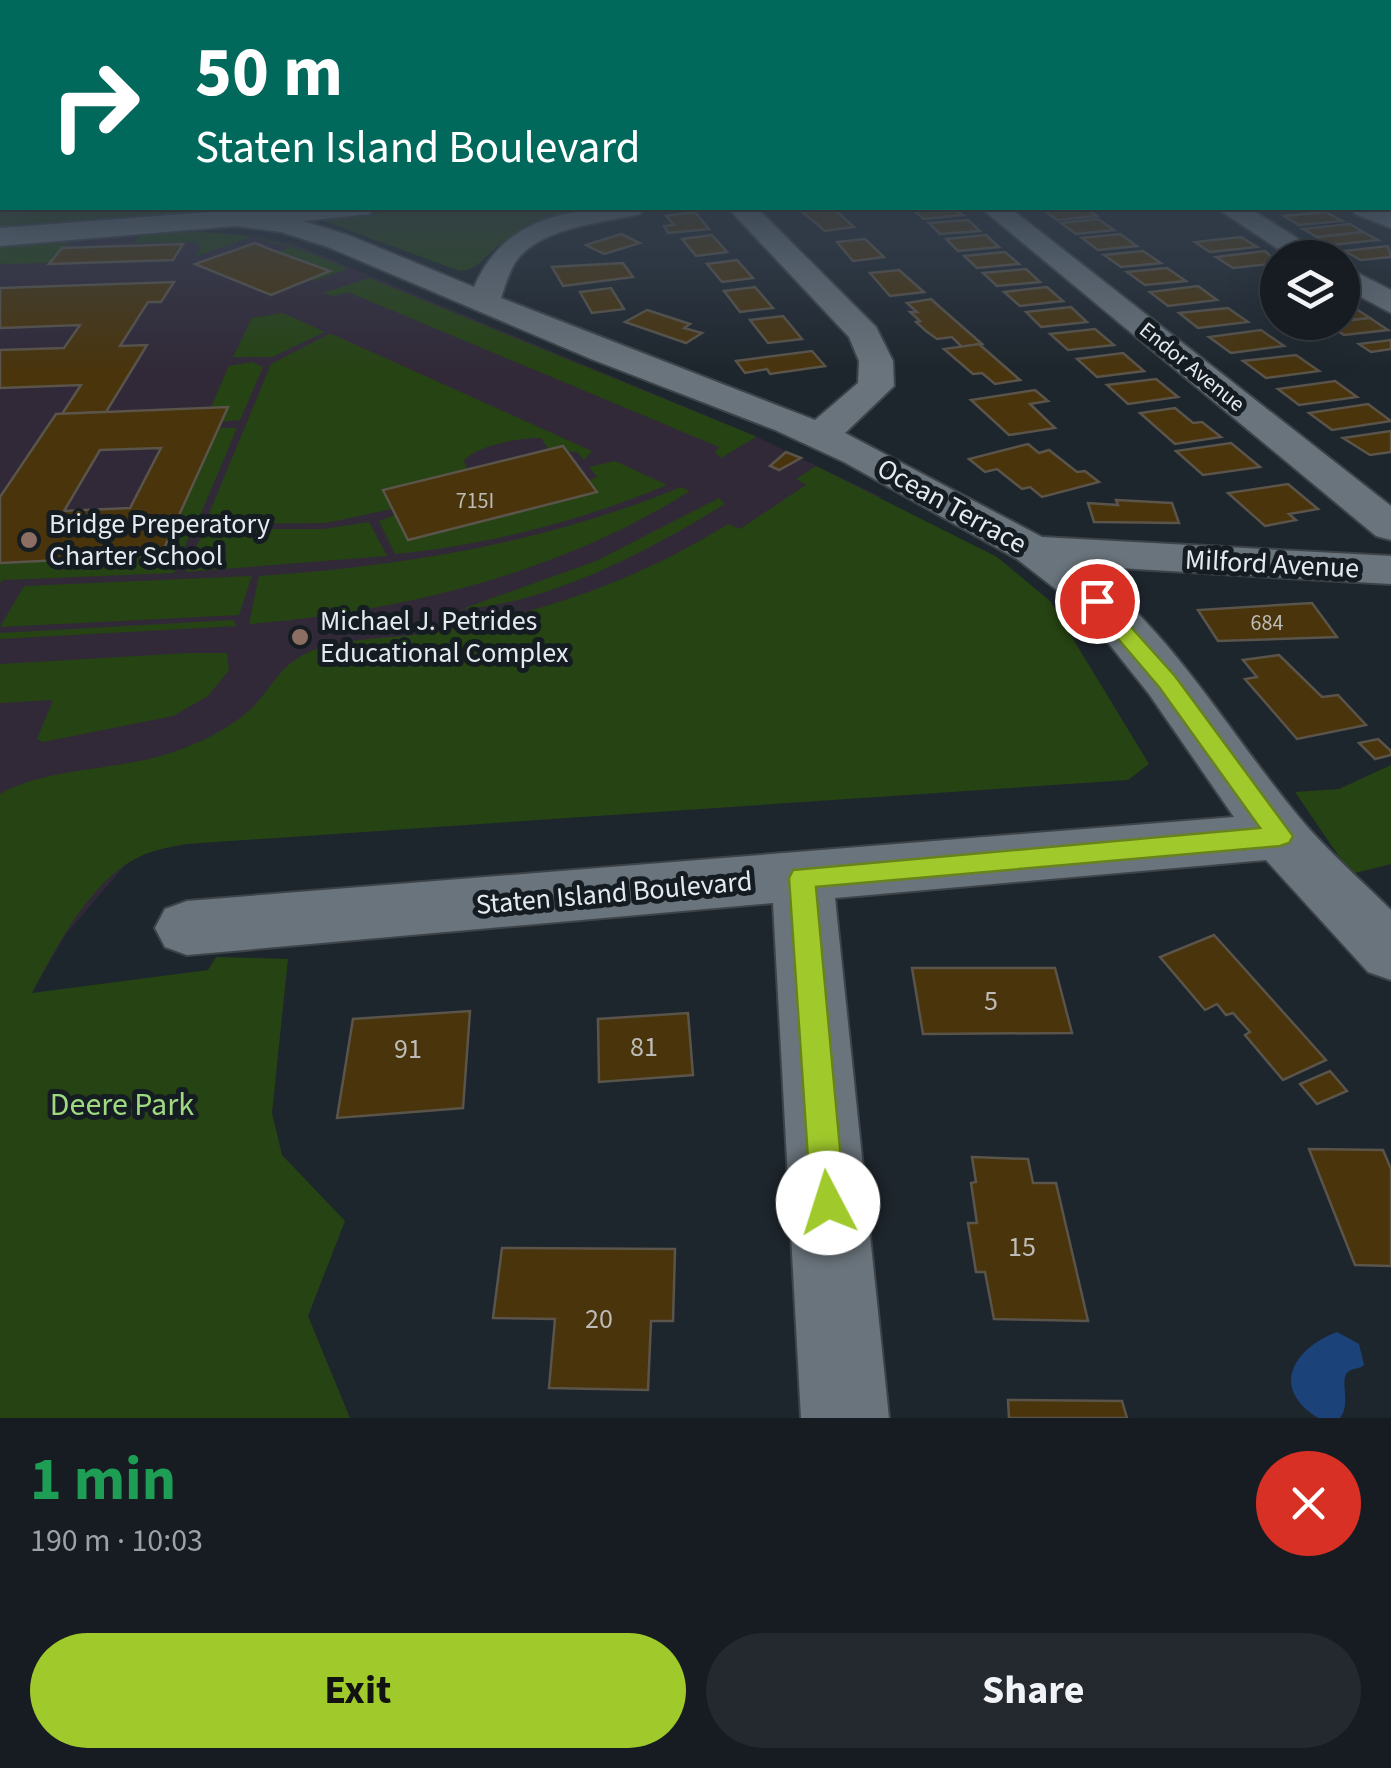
<!DOCTYPE html>
<html lang="en">
<head>
<meta charset="utf-8">
<style>
	:root { --surface:#161c22; --page:#23292f; --text:#f1f3f6; --muted:#9ea1a5; --line:#353a40; --accent:#a0c92c }
	body { margin:0; font-family:"Source Sans 3",sans-serif; background:var(--page); color:var(--text); height:100vh; display:flex; flex-direction:column; font-size:38px; white-space:nowrap }
	* { box-sizing:border-box; margin:0 }
	p { font-size:32px; color:var(--muted) }
	.icon { flex:none; width:55px; height:55px; fill:none; stroke:currentColor; stroke-width:2; stroke-linecap:round; stroke-linejoin:round }
	.map { position:relative; height:1418px; overflow:hidden }
	.side { display:flex; flex-direction:column; background:var(--surface); flex:1 }
	.side>* { flex:none }
	.hud { position:absolute; left:0px; top:0px; width:1392px; height:210px; box-shadow:0 10px 40px #0002,0 0 0 2px var(--line); background:#00695c; color:#fff; overflow:hidden }
	.fabs { position:absolute; left:1260px; top:240px; display:grid; gap:20px }
	.fabs a { display:grid; place-items:center; width:100px; height:100px; border-radius:50%; background:var(--surface); box-shadow:0 10px 40px #0002,0 0 0 2px var(--line); font-size:50px }
	.pin { position:absolute; display:grid; place-items:center; width:85px; height:85px; color:#fff; margin:-42px; border:5px solid #fff; border-radius:50%; box-shadow:0 2px 10px #0007 }
	.me { position:absolute; width:110px; margin:-55px; rotate:355deg; stroke-linejoin:round; filter:drop-shadow(0 0 8px #0008) }
	.turn { display:flex; align-items:center; gap:35px; height:210px; padding:0 30px; font-size:45px }
	.turn .icon { width:130px; height:130px; stroke-width:2.5 }
	.turn b { display:block; font-size:70px; line-height:85px }
	.round { display:grid; place-items:center; flex:none; width:105px; height:105px; border-radius:52px; background:var(--page) }
	.head { display:flex; align-items:center; justify-content:space-between; height:170px; padding:0 30px }
	h1 { font-size:60px; font-weight:700; line-height:75px; color:#1e9e55 }
	.button { display:flex; gap:20px; margin-top:auto; padding:20px 30px }
	.button a { flex:1; height:115px; border-radius:60px; background:var(--accent); color:#111; font-size:40px; font-weight:700; line-height:115px; text-align:center }
	.button a+a { background:var(--page); color:var(--text) }
	.map>svg:first-child { display:block }
	.education { fill:#312938 }
	.green { fill:#264313 }
	.water { fill:#1b4379 }
	.building { fill:#49340c; stroke:#5a544a; stroke-width:2.5; fill-rule:evenodd }
	.lines { fill:none; stroke-linecap:round; stroke-linejoin:round }
	.minor-casing { stroke:#3d4449; stroke-width:4 }
	.highway-casing { stroke:#3d4449; stroke-width:4 }
	.minor { fill:#6a747c; fill-rule:evenodd }
	.highway { fill:#ae7921; fill-rule:evenodd }
	.route { fill:#a0c92c; stroke:#68831d; stroke-width:2.5 }
	.education-dot { fill:#8d6e63; stroke:#151d23; stroke-width:4 }
	.labels { text-anchor:middle; dominant-baseline:central; stroke-width:10; stroke-linejoin:round; paint-order:stroke }
	.far-street-label { font-size:22px; fill:#e4eaef; stroke:#151d23 }
	.number-label { font-size:22px; fill:#bdbcb6 }
	.street-label { font-size:28px; fill:#e4eaef; stroke:#151d23 }
	.poi-label { font-size:28px; fill:#e4eaef; stroke:#151d23; text-anchor:start }
	.near-number-label { font-size:28px; fill:#bdbcb6 }
	.near-park-label { font-size:32px; fill:#9fd980; stroke:#151d23 }
</style>
</head>
<body>
<div class="map">
<svg width="1391" height="1418" viewBox="0 0 1391 1418">
	<rect width="100%" height="100%" fill="#1e262d"/>
	<polygon class="education" points="180,232 259,236 299,246 755,436 881,497 186,844 152,850 126,864 66,934 31,994 0,995 0,248"/>
	<g class="green">
		<polygon points="241,208 241,209 0,231 0,209"/>
		<path d="M432 208H604C569 218 528 224 498 246 483 257 480 269 460 271L315 218Z"/>
		<path d="M180 232C245 231 287 241 347 269L314 281 309 279 328 270 280 252 290 247 251 237 195 257 201 247 196 242 134 243 139 235Z"/>
		<polygon points="68,242 50,263 0,264 0,248"/>
		<polygon points="369,278 755,436 756,437 721,458 715,452 719,447 348,292 334,296 323,293"/>
		<polygon points="283,313 325,332 272,357 233,357 252,318"/>
		<path d="M329 334 334 335 592 451 584 460 577 452 549 450 541 438C522 437 475 446 464 461L467 469 383 490 392 509 326 523 209 524 208 516 271 364Z"/>
		<polygon points="252,362 263,367 240,420 221,422 227,407 211,407 229,366"/>
		<polygon points="218,428 237,428 198,520 175,524"/>
		<path d="M615 461 667 485C580 521 489 545 395 554L379 521 395 515 408 540 596 492 589 480 597 477 589 467Z"/>
		<path d="M816 466 997 557 1050 601 1149 764 1128 780 186 844C166 848 146 851 128 863 85 891 55 949 32 993L208 970 216 957 288 959 272 1113 282 1155 345 1221 308 1316 350 1418H0V794C46 767 118 771 170 753 198 744 227 730 250 710 271 690 280 664 309 652 347 636 396 639 437 632 541 613 637 581 728 524L740 529 806 485 796 479Z"/>
		<path d="M681 487 690 491C558 574 403 611 249 624L259 576C405 566 545 543 681 487Z"/>
		<path d="M719 498 725 504C652 549 549 604 462 609L596 561Z"/>
		<polygon points="369,522 387,556 186,572 204,529 324,529"/>
		<polygon points="172,531 191,531 174,573 3,580 0,583 0,563 161,555"/>
		<polygon points="252,576 239,615 0,627 24,586"/>
		<polygon points="233,620 237,626 0,639 0,633"/>
		<polygon points="188,653 227,653 229,670 208,696 173,716 43,742 37,739 53,700 0,703 0,664"/>
		<polygon points="1391,765 1391,864 1351,874 1295,792 1339,789"/>
	</g>
	<path class="water" d="M1337 1332 1359 1344 1364 1365C1360 1369 1354 1368 1349 1371 1338 1378 1352 1403 1340 1418H1318C1269 1388 1294 1348 1337 1332Z"/>
	<g class="building">
		<polygon points="953,208 963,215 924,219 912,209"/>
		<polygon points="1085,208 1097,216 1057,220 1045,211"/>
		<polygon points="834,209 854,227 825,231 802,212"/>
		<polygon points="695,212 709,229 668,233 664,226 674,225 666,216"/>
		<polygon points="1326,212 1342,221 1299,225 1284,216"/>
		<polygon points="1098,219 1114,230 1076,234 1061,223"/>
		<polygon points="968,220 980,231 940,234 929,223"/>
		<polygon points="1350,224 1363,232 1317,237 1303,229"/>
		<polygon points="1363,232 1378,240 1331,245 1317,237"/>
		<polygon points="621,234 640,243 604,254 586,245"/>
		<polygon points="1120,234 1137,246 1098,250 1082,238"/>
		<polygon points="712,235 727,252 696,256 682,239"/>
		<polygon points="986,235 999,247 958,251 946,239"/>
		<polygon points="1241,237 1257,247 1210,252 1195,242"/>
		<polygon points="865,239 884,257 853,261 837,242"/>
		<polygon points="255,243 272,250 330,271 271,295 195,264"/>
		<polygon points="183,244 173,260 49,264 62,248"/>
		<polygon points="1388,246 1391,257 1361,260 1344,251"/>
		<polygon points="1143,251 1161,263 1121,267 1104,255"/>
		<polygon points="1265,251 1278,263 1233,268 1216,257"/>
		<polygon points="1005,252 1019,264 977,268 964,256"/>
		<polygon points="737,260 753,278 722,282 707,264"/>
		<polygon points="623,263 633,277 563,286 552,267"/>
		<polygon points="1167,268 1186,281 1145,285 1127,272"/>
		<polygon points="1026,269 1040,282 997,286 983,273"/>
		<polygon points="899,270 924,292 890,296 870,273"/>
		<polygon points="174,282 161,302 148,302 120,346 147,345 106,412 62,414 81,385 0,388 0,350 64,348 80,325 0,328 0,288"/>
		<polygon points="1198,286 1217,300 1168,306 1150,292"/>
		<polygon points="755,287 773,308 740,312 724,291"/>
		<polygon points="1047,287 1063,301 1020,306 1004,292"/>
		<polygon points="611,288 624,309 592,313 580,292"/>
		<polygon points="931,299 941,308 982,344 962,347 952,337 937,339 926,331 916,322 920,321 910,312 917,312 907,303"/>
		<polygon points="1071,307 1087,322 1041,327 1026,312"/>
		<polygon points="1353,307 1370,318 1342,321 1342,308"/>
		<polygon points="1228,308 1248,322 1198,328 1179,313"/>
		<polygon points="647,310 690,324 684,328 702,333 686,343 625,322"/>
		<polygon points="783,316 802,339 768,343 750,320"/>
		<polygon points="1370,318 1388,330 1344,335 1326,323"/>
		<polygon points="1095,329 1114,345 1068,350 1050,334"/>
		<polygon points="1261,330 1284,346 1231,353 1209,337"/>
		<polygon points="1391,340 1391,349 1371,352 1359,344"/>
		<polygon points="979,344 1020,380 995,384 982,373 973,374 944,349"/>
		<polygon points="812,351 825,366 770,374 767,369 745,373 736,361"/>
		<polygon points="1123,353 1144,371 1097,377 1077,359"/>
		<polygon points="1296,355 1319,371 1266,378 1243,361"/>
		<polygon points="1156,379 1178,397 1128,404 1107,385"/>
		<polygon points="1335,381 1357,397 1299,405 1278,389"/>
		<polygon points="1035,390 1048,401 1030,404 1055,428 1009,435 971,400"/>
		<polygon points="1368,404 1391,421 1332,430 1309,413"/>
		<path d="M228 407 161 555 0 563V497L56 414ZM161 448 130 508 64 511 100 450Z"/>
		<polygon points="1175,408 1193,423 1202,422 1221,437 1175,444 1140,413"/>
		<polygon points="1391,431 1391,452 1370,455 1343,438"/>
		<polygon points="1231,443 1260,467 1203,475 1176,451"/>
		<polygon points="1028,444 1039,453 1049,450 1077,472 1085,471 1099,482 1042,497 1030,487 1022,489 997,469 985,472 969,459"/>
		<polygon points="563,446 597,492 408,540 383,490"/>
		<polygon points="786,452 801,458 779,470 770,466"/>
		<polygon points="1288,484 1318,509 1289,514 1296,520 1265,526 1228,493"/>
		<polygon points="1116,500 1172,503 1179,523 1094,522 1088,503 1118,505"/>
		<polygon points="1312,603 1337,637 1218,641 1198,610"/>
		<polygon points="1279,655 1322,697 1338,695 1366,725 1297,739 1245,679 1257,677 1243,660"/>
		<polygon points="1378,739 1391,751 1391,755 1375,759 1359,743"/>
		<polygon points="1214,935 1233,956 1326,1060 1283,1080 1245,1035 1250,1032 1233,1013 1226,1015 1217,1004 1205,1010 1160,957"/>
		<polygon points="912,968 1055,968 1072,1033 923,1034"/>
		<polygon points="470,1011 463,1108 337,1118 353,1019"/>
		<polygon points="688,1013 693,1075 599,1082 598,1019"/>
		<polygon points="1330,1071 1347,1091 1317,1104 1300,1084"/>
		<polygon points="1309,1149 1383,1150 1391,1169 1391,1266 1355,1265"/>
		<polygon points="972,1157 1028,1159 1033,1183 1056,1183 1088,1321 994,1319 985,1272 976,1272 968,1223 977,1223 971,1183 976,1182"/>
		<polygon points="502,1248 675,1249 673,1321 651,1321 648,1390 549,1388 555,1319 493,1318"/>
		<polygon points="1008,1400 1122,1401 1127,1418 1009,1418"/>
	</g>
	<g class="lines">
		<defs>
			<g id="minor">
				<path d="M263 208H373L370 214 303 221 348 235 474 287C506 214 572 208 643 208L640 214C602 223 541 227 516 261 509 272 505 286 501 298L815 420 858 383 859 361 849 337 728 208H757L876 327 893 361 894 386 845 433 1042 537 1391 556V584L1084 566C1172 631 1229 733 1299 817 1326 850 1360 879 1391 910V980L1368 972 1266 860 835 898 889 1418H801L773 903 187 955 165 947 155 928 165 909 187 901 1234 817 1149 694 1098 630 1062 594 1017 559 844 462 775 430 591 359 328 247 281 232 236 226 0 246V228Z"/>
				<polygon points="981,208 1010,208 1391,506 1391,540 1376,536"/>
				<polygon points="1216,208 1249,208 1329,258 1292,258"/>
				<polygon points="1351,208 1391,210 1391,228 1355,214"/>
				<polygon points="1342,265 1391,290 1391,313 1342,287"/>
			</g>
			<rect id="highway" x="0" y="186" width="2" height="16"/>
		</defs>
		<use href="#minor" class="minor-casing"/>
		<use href="#highway" class="highway-casing"/>
		<use href="#minor" class="minor"/>
		<use href="#highway" class="highway"/>
	</g>
	<linearGradient id="sky" x2="0" y2="1"><stop stop-color="#101519"/><stop offset="0.46" stop-color="#3b4757"/><stop offset="1" stop-color="#3b4757" stop-opacity="0"/></linearGradient>
	<rect width="1391" height="370" fill="url(#sky)"/>
	<polygon class="route" points="1097,595 1104,597 1175,676 1293,836 1289,843 1280,846 816,887 845,1203 840,1215 828,1220 816,1215 811,1203 789,878 793,870 1260,828 1159,687 1090,606 1090,597"/>
	<g class="education-dot">
		<circle cx="29" cy="540" r="10"/>
		<circle cx="300" cy="637" r="10"/>
	</g>
	<g class="labels">
		<g class="far-street-label">
			<text transform="translate(1192 367) rotate(39)">Endor Avenue</text>
		</g>
		<g class="number-label">
			<text x="475" y="501">715I</text>
			<text x="1267" y="623">684</text>
		</g>
		<g class="street-label">
			<text transform="translate(952 506) rotate(29)">Ocean Terrace</text>
			<text transform="translate(1272 564) rotate(3)">Milford Avenue</text>
			<text transform="translate(614 893) rotate(-5)">Staten Island Boulevard</text>
		</g>
		<g class="poi-label">
			<text x="49" y="524">Bridge Preperatory<tspan x="49" dy="32">Charter School</tspan></text>
			<text x="320" y="621">Michael J. Petrides<tspan x="320" dy="32">Educational Complex</tspan></text>
		</g>
		<g class="near-number-label">
			<text x="991" y="1001">5</text>
			<text x="644" y="1047">81</text>
			<text x="408" y="1049">91</text>
			<text x="1022" y="1247">15</text>
			<text x="599" y="1319">20</text>
		</g>
		<g class="near-park-label">
			<text x="122" y="1105">Deere Park</text>
		</g>
	</g>
</svg>
<div class="fabs">
<a><svg class="icon" aria-label="layers" viewBox="0 0 24 24"><path d="M12 4l9 5-9 5-9-5zM3 14l9 5 9-5"/></svg></a>
</div>
<div class="pin" style="left:1097px;top:601px;background:#d93025"><svg class="icon" aria-label="arrive" viewBox="0 0 24 24"><path d="M6 21V4h12l-3 4 3 4H6"/></svg></div>
<svg class="me" style="left:828px;top:1203px" viewBox="-20 -20 40 40"><circle r="19" fill="#fff"/><path d="M0-13L10 11 0 6-10 11z" fill="#a0c92c"/></svg>
<div class="hud">
<div class="turn"><svg class="icon" aria-label="right" viewBox="0 0 24 24"><path d="M7 20v-9h11M14 6l5 5-5 5"/></svg><div><b>50 m</b>Staten Island Boulevard</div></div>
</div>
</div>
<section class="side">
<div class="head"><div><h1>1 min</h1><p>190 m · 10:03</p></div><a class="round" style="background:#d93025;color:#fff"><svg class="icon" aria-label="close" viewBox="0 0 24 24"><path d="M6 6l12 12M18 6L6 18"/></svg></a></div>
<div class="button"><a>Exit</a><a>Share</a></div>
</section>
</body>
</html>
